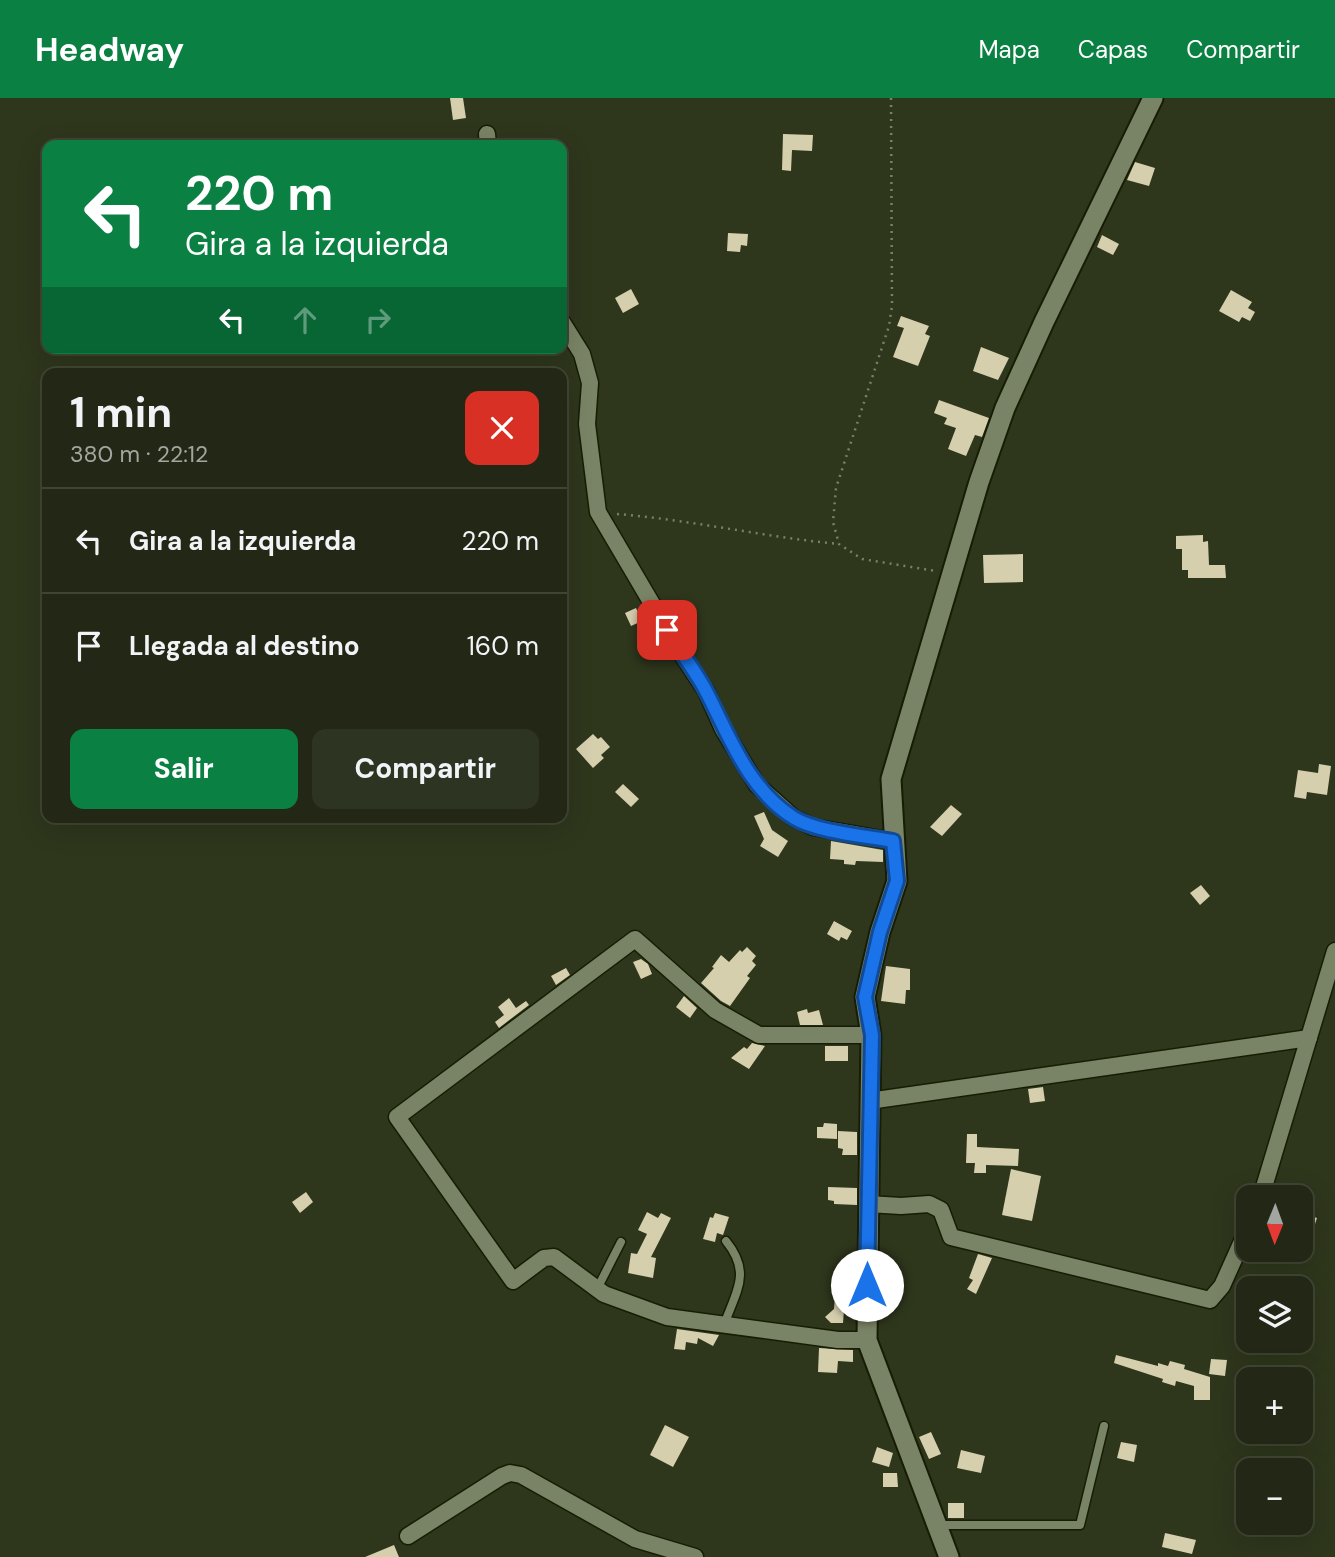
<!DOCTYPE html>
<html lang="es">
<head>
<meta charset="utf-8">
<style>
	:root { --surface:#222815; --page:#2e3422; --text:#f1f3f6; --muted:#a2a6a0; --line:#3f4434; --accent:#0b8043 }
	body { margin:0; font-family:"DM Sans",sans-serif; background:var(--page); color:var(--text); height:100vh; display:flex; flex-direction:column; font-size:26px; white-space:nowrap }
	* { box-sizing:border-box; margin:0 }
	p { font-size:23px; color:var(--muted) }
	.icon { flex:none; width:38px; height:38px; fill:none; stroke:currentColor; stroke-width:2; stroke-linecap:round; stroke-linejoin:round }
	.map { position:relative; flex:1; overflow:hidden }
	.side { position:absolute; left:42px; top:270px; width:525px; height:455px; display:flex; flex-direction:column; background:var(--surface); border-radius:14px; box-shadow:0 7px 28px #0002,0 0 0 2px var(--line) }
	.side>* { flex:none }
	.hud { position:absolute; left:42px; top:42px; width:525px; height:214px; border-radius:14px; box-shadow:0 7px 28px #0002,0 0 0 2px var(--line); background:#0b8043; color:#fff; overflow:hidden }
	.needle { width:46px; rotate:181deg }
	.buttons { position:absolute; left:1236px; top:1087px; display:grid; gap:14px }
	.buttons a { display:grid; place-items:center; width:77px; height:77px; border-radius:14px; background:var(--surface); box-shadow:0 7px 28px #0002,0 0 0 2px var(--line); font-size:35px }
	.pin { position:absolute; display:grid; place-items:center; width:60px; height:60px; color:#fff; margin:-30px; border-radius:14px; box-shadow:0 4px 10px #0006 }
	.me { position:absolute; width:77px; margin:-38px; rotate:0deg; stroke-linejoin:round; filter:drop-shadow(0 0 5px #0008) }
	.turn { display:flex; align-items:center; gap:24px; height:147px; padding:0 28px; font-size:32px }
	.turn .icon { width:91px; height:91px; stroke-width:2.5 }
	.turn b { display:block; font-size:49px; line-height:60px }
	.lanes { display:flex; align-items:center; height:66px; padding:0 28px; background:#0003; justify-content:center; gap:35px; direction:ltr }
	.lanes .off { opacity:.35 }
	.round { display:grid; place-items:center; flex:none; width:74px; height:74px; border-radius:14px; background:var(--page) }
	.summary { display:flex; align-items:center; justify-content:space-between; height:119px; padding:0 28px }
	h1 { font-size:42px; font-weight:700; line-height:52px }
	.button { display:flex; gap:14px; margin-top:auto; padding:14px 28px }
	.button a { flex:1; height:80px; border-radius:14px; background:var(--accent); color:#fff; font-size:28px; font-weight:700; line-height:80px; text-align:center }
	.button a+a { background:var(--page); color:var(--text) }
	ul { padding:0; list-style:none }
	li { display:flex; align-items:center; gap:21px; height:105px; padding:0 28px; border-top:2px solid var(--line) }
	li div { flex:1 }
	li b { display:block; font-size:26px }
	li em { font-style:normal }
	header { display:flex; align-items:center; gap:42px; box-sizing:border-box; height:98px; padding:0 35px; background:var(--accent); color:#fff }
	header strong { font-size:33px }
	nav { display:flex; gap:38px; margin-inline-start:auto; font-size:24px }
	.map>svg:first-child { display:block }
	.building { fill:#d5cfae }
	.lines { fill:none; stroke-linecap:round; stroke-linejoin:round }
	.service-casing { stroke:#171d04; stroke-width:11 }
	.minor-casing { stroke:#171d04; stroke-width:19 }
	.tertiary-casing { stroke:#171d04; stroke-width:23 }
	.path { stroke:#79806a; stroke-width:2.5; stroke-dasharray:2 5; stroke-linecap:butt }
	.service { stroke:#798365; stroke-width:8 }
	.minor { stroke:#798365; stroke-width:16 }
	.tertiary { stroke:#798365; stroke-width:19 }
	.route-casing { stroke:#114b97; stroke-width:18 }
	.route { stroke:#1a73e8; stroke-width:12 }
</style>
</head>
<body>
<header>
<strong>Headway</strong>
<nav><a>Mapa</a><a>Capas</a><a>Compartir</a></nav>
</header>
<div class="map">
<svg width="1335" height="1459" viewBox="0 0 1335 1459">
	<rect width="100%" height="100%" fill="#2e361c"/>
	<g class="building">
		<polygon points="450,0 463,0 466,20 453,22"/>
		<polygon points="783,36 813,37 812,53 792,52 791,73 782,72"/>
		<polygon points="1135,64 1155,70 1149,88 1127,82"/>
		<polygon points="728,135 748,136 747,148 741,147 740,154 727,153"/>
		<polygon points="1102,137 1119,146 1113,157 1097,149"/>
		<polygon points="631,191 639,206 623,215 615,200"/>
		<polygon points="1231,192 1252,204 1248,210 1255,214 1250,223 1242,219 1239,224 1219,213"/>
		<polygon points="901,218 929,228 925,236 930,238 918,268 893,259 904,230 897,228"/>
		<polygon points="981,249 1009,260 998,282 973,273"/>
		<polygon points="939,302 989,320 982,339 975,337 966,358 948,351 956,330 944,326 947,320 934,315"/>
		<polygon points="1203,437 1203,444 1208,443 1209,467 1225,467 1226,480 1188,480 1188,472 1182,472 1182,451 1176,451 1176,438"/>
		<polygon points="1023,456 1023,484 984,485 983,457"/>
		<polygon points="636,510 642,523 631,528 625,515"/>
		<polygon points="593,636 598,641 601,639 610,649 601,657 604,660 593,670 576,651"/>
		<polygon points="1319,666 1331,668 1327,697 1307,694 1306,701 1294,699 1298,672 1318,675"/>
		<polygon points="623,686 639,701 631,709 615,694"/>
		<polygon points="951,707 962,716 942,738 930,729"/>
		<polygon points="764,714 772,732 788,743 778,759 760,748 764,741 754,718"/>
		<polygon points="831,743 883,752 883,764 856,763 855,767 844,766 844,762 830,761"/>
		<polygon points="1201,787 1210,798 1200,807 1190,795"/>
		<polygon points="834,823 852,833 847,842 841,839 839,843 827,836"/>
		<polygon points="747,849 756,858 752,863 756,867 747,878 750,880 730,908 721,903 701,885 714,870 712,869 721,857 729,864 740,852 742,854"/>
		<polygon points="641,861 648,866 652,876 641,881 633,864"/>
		<polygon points="886,868 910,871 910,892 906,892 905,906 881,903"/>
		<polygon points="566,870 570,877 556,887 551,878"/>
		<polygon points="684,898 697,910 690,920 676,909"/>
		<polygon points="509,900 516,910 526,903 529,907 499,930 495,924 504,917 498,909"/>
		<polygon points="807,911 808,915 819,912 823,927 800,927 797,914"/>
		<polygon points="752,945 765,948 749,971 731,960 744,949 747,951"/>
		<rect x="825" y="948" width="23" height="15"/>
		<polygon points="1043,989 1045,1003 1030,1005 1028,991"/>
		<polygon points="824,1025 837,1026 837,1041 817,1040 817,1029 823,1029"/>
		<polygon points="838,1033 857,1034 857,1057 842,1057 843,1051 838,1050"/>
		<polygon points="967,1036 977,1036 977,1049 1019,1051 1018,1068 986,1067 986,1075 974,1075 975,1065 966,1065"/>
		<polygon points="1011,1071 1041,1078 1032,1123 1002,1117"/>
		<polygon points="828,1089 857,1090 857,1107 834,1106 834,1103 828,1102"/>
		<polygon points="306,1094 313,1104 300,1115 292,1104"/>
		<polygon points="647,1114 658,1120 661,1115 671,1120 651,1159 656,1160 653,1180 628,1175 631,1155 637,1156 647,1136 638,1132"/>
		<polygon points="715,1115 729,1119 723,1137 717,1135 715,1144 703,1141 710,1119 713,1120"/>
		<polygon points="1303,1115 1317,1120 1313,1132 1300,1128"/>
		<polygon points="978,1156 992,1160 976,1196 967,1191 973,1182 969,1180"/>
		<polygon points="835,1197 845,1198 843,1225 831,1225 825,1219 834,1211"/>
		<polygon points="677,1231 719,1237 713,1248 698,1240 697,1246 686,1244 685,1252 674,1251"/>
		<polygon points="819,1250 853,1252 853,1264 838,1263 837,1275 818,1274"/>
		<polygon points="1116,1257 1158,1268 1158,1265 1168,1268 1170,1263 1185,1267 1184,1271 1210,1279 1210,1302 1194,1302 1194,1288 1176,1283 1175,1288 1162,1284 1163,1281 1114,1265"/>
		<polygon points="1211,1261 1227,1262 1225,1278 1209,1276"/>
		<polygon points="665,1327 689,1339 673,1369 650,1357"/>
		<polygon points="931,1334 941,1356 929,1361 919,1339"/>
		<polygon points="1121,1344 1137,1347 1134,1364 1117,1360"/>
		<polygon points="877,1349 893,1355 889,1369 872,1364"/>
		<polygon points="961,1352 985,1358 981,1375 957,1370"/>
		<polygon points="883,1375 897,1375 898,1389 883,1389"/>
		<rect x="948" y="1405" width="16" height="15"/>
		<polygon points="1165,1435 1196,1442 1192,1456 1162,1449"/>
		<polygon points="394,1447 399,1459 365,1459"/>
	</g>
	<g class="lines">
		<defs>
			<g id="service">
				<polyline points="597,1191 621,1144"/>
				<path d="M724 1227C736 1193 752 1175 726 1143"/>
				<polyline points="939,1427 1080,1427 1104,1328"/>
			</g>
			<g id="minor">
				<polyline points="487,36 488,47"/>
				<polyline points="562,224 582,256 590,285 587,326 598,414 681,555 706,593 723,631 757,687 794,720 813,729 893,743"/>
				<polyline points="869,1003 1309,940"/>
				<polyline points="1261,1099 1335,853"/>
				<polyline points="868,1106 901,1108 929,1106 941,1112 951,1139 1210,1202 1222,1188 1248,1130"/>
				<polyline points="867,1242 838,1242 667,1219 604,1196 554,1159 544,1160 513,1183 397,1019 635,841 715,912 759,937 871,937"/>
				<polyline points="408,1438 502,1378 510,1375 521,1377 635,1441 695,1459"/>
			</g>
			<polyline id="tertiary" points="949,1459 867,1242 871,937 865,899 880,834 897,783 891,681 979,384 1005,310 1044,224 1153,0"/>
		</defs>
		<use href="#service" class="service-casing"/>
		<use href="#minor" class="minor-casing"/>
		<use href="#tertiary" class="tertiary-casing"/>
		<g class="path">
			<polyline points="891,0 892,208 889,228 836,390 833,424 839,446 862,461 936,473"/>
			<path d="M617 416C692 422 764 439 839 446"/>
		</g>
		<use href="#service" class="service"/>
		<use href="#minor" class="minor"/>
		<use href="#tertiary" class="tertiary"/>
	</g>
	<g class="lines">
		<defs>
			<path id="route" d="M667 532C679 553 696 573 707 595 730 640 749 692 794 720 817 734 865 738 893 743L897 783 880 834 865 899 872 937 867 1187"/>
		</defs>
		<use href="#route" class="route-casing"/>
		<use href="#route" class="route"/>
	</g>
</svg>
<div class="buttons">
<a><svg class="needle" viewBox="-14 -14 28 28"><path d="M0-13l5 13h-10z" fill="#e53935"/><path d="M0 13l5-13h-10z" fill="#a2a6a0"/></svg></a>
<a><svg class="icon" aria-label="layers" viewBox="0 0 24 24"><path d="M12 4l9 5-9 5-9-5zM3 14l9 5 9-5"/></svg></a>
<a>+</a>
<a>−</a>
</div>
<div class="pin" style="left:667px;top:532px;background:#d93025"><svg class="icon" aria-label="arrive" viewBox="0 0 24 24"><path d="M6 21V4h12l-3 4 3 4H6"/></svg></div>
<svg class="me" style="left:867px;top:1187px" viewBox="-20 -20 40 40"><circle r="19" fill="#fff"/><path d="M0-13L10 11 0 6-10 11z" fill="#1a73e8"/></svg>
<div class="hud">
<div class="turn"><svg class="icon" aria-label="left" viewBox="0 0 24 24"><path d="M17 20v-9H6M10 6l-5 5 5 5"/></svg><div><b>220 m</b>Gira a la izquierda</div></div>
<div class="lanes"><svg class="icon" aria-label="left" viewBox="0 0 24 24"><path d="M17 20v-9H6M10 6l-5 5 5 5"/></svg><svg class="icon off" aria-label="ahead" viewBox="0 0 24 24"><path d="M12 20V5M6 11l6-6 6 6"/></svg><svg class="icon off" aria-label="right" viewBox="0 0 24 24"><path d="M7 20v-9h11M14 6l5 5-5 5"/></svg></div>
</div>
<section class="side">
<div class="summary"><div><h1>1 min</h1><p>380 m · 22:12</p></div><a class="round" style="background:#d93025;color:#fff"><svg class="icon" aria-label="close" viewBox="0 0 24 24"><path d="M6 6l12 12M18 6L6 18"/></svg></a></div>
<ul>
<li><svg class="icon" aria-label="left" viewBox="0 0 24 24"><path d="M17 20v-9H6M10 6l-5 5 5 5"/></svg><div><b>Gira a la izquierda</b></div><em>220 m</em></li>
<li><svg class="icon" aria-label="arrive" viewBox="0 0 24 24"><path d="M6 21V4h12l-3 4 3 4H6"/></svg><div><b>Llegada al destino</b></div><em>160 m</em></li>
</ul>
<div class="button"><a>Salir</a><a>Compartir</a></div>
</section>
</div>
</body>
</html>
